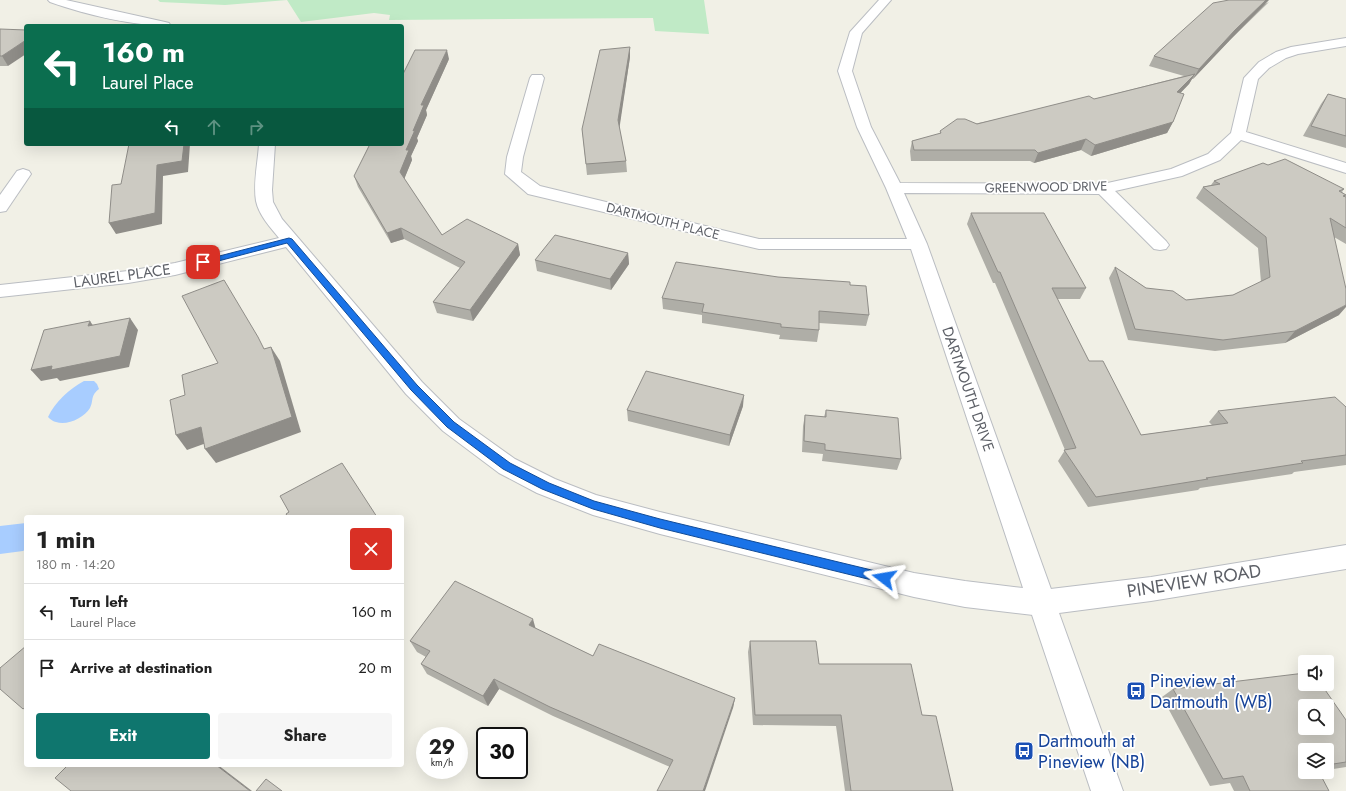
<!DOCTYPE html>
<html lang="en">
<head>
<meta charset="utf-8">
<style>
	:root { --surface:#fff; --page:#f6f6f6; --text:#222; --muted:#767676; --line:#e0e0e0; --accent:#0f766e }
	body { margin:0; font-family:Jost,sans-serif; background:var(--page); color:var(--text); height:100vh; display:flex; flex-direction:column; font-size:15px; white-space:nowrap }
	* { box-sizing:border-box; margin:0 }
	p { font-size:13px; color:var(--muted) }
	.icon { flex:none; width:22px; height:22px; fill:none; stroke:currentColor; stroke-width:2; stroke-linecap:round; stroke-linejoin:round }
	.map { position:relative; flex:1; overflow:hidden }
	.sheet { position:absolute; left:24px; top:515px; width:380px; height:252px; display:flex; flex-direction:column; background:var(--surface); border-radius:4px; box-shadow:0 4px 16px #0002 }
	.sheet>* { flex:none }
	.banner { position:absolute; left:24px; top:24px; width:380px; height:122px; border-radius:4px; box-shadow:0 4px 16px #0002; background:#0b6e4f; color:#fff; overflow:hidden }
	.tools { position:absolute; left:1298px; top:655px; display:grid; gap:8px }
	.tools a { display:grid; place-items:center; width:36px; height:36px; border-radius:4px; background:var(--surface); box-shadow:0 4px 16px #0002; font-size:20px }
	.speed { position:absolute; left:416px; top:727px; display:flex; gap:8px; font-size:20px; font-weight:700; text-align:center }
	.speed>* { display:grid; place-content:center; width:52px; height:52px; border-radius:50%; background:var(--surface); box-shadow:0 4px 16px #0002; line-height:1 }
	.speed small { font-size:10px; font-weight:400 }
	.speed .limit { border:2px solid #111; border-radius:6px; background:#fff; color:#111 }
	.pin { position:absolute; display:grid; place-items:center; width:34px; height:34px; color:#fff; margin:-17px; border-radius:8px; box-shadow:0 2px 6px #0006 }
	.me { position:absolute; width:44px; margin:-22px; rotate:284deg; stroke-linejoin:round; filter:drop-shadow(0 0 3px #0008) }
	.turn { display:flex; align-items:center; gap:14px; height:84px; padding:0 12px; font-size:18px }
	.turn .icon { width:52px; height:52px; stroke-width:2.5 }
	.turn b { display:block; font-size:28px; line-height:34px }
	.lanes { display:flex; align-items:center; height:38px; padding:0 12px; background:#0003; justify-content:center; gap:20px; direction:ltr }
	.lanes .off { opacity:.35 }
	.round { display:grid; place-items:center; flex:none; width:42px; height:42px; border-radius:4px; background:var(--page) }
	.head { display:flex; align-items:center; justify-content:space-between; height:68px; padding:0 12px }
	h1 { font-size:24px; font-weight:700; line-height:30px }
	.button { display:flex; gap:8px; margin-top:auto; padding:8px 12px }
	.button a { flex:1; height:46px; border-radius:4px; background:var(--accent); color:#fff; font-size:16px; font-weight:700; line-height:46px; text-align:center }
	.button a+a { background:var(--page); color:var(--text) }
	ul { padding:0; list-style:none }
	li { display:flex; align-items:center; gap:12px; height:56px; padding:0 12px; border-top:1px solid var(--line) }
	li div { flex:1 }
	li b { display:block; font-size:15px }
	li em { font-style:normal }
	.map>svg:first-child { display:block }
	.green { fill:#c0eac6 }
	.water { fill:#a8cdff }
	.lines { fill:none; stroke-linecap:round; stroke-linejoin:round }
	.minor-casing { stroke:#babdc2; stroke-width:2 }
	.tertiary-casing { stroke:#babdc2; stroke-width:2 }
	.minor { fill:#fff; fill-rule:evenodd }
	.tertiary { fill:#fff; fill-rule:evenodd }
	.wall { fill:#afaea7 }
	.shaded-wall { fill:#8f8d88 }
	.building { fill:#cccac2; stroke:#8f8d88; fill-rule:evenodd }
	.route { fill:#1a73e8; stroke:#114b97 }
	.labels { text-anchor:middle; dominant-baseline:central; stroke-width:3.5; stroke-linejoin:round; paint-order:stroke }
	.far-street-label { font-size:13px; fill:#5d6067; stroke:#fff }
	.street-label { font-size:15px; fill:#5d6067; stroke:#fff }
	.near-street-label { font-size:18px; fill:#5d6067; stroke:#fff }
	.near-transit-label { font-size:18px; fill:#164399; stroke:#fff; text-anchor:start }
</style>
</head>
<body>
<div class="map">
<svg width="1346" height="791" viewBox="0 0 1346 791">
	<rect width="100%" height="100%" fill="#f1f0e6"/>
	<polygon class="green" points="158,0 704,0 709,34 655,31 653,18 389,20 390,15 374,13 301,22 287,0 225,5 160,2"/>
	<g class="water">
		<path d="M84 381H94L97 384 99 389C90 396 94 400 90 408 84 418 67 426 56 422 54 422 50 419 48 417 55 402 69 389 84 381Z"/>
		<polygon points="26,523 26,549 23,551 0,554 0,526"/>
	</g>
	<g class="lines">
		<defs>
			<g id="minor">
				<path d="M48 0H66L165 22 169 23 171 26C133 26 87 15 50 2Z"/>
				<path d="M879 0H891L862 33 852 71 871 127 900 183 1103 184 1171 169 1208 154 1231 133 1244 78 1259 62 1276 52 1291 47 1346 38V46L1298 54 1286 58 1269 68 1258 79 1246 132 1346 163V173L1241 140 1220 160 1182 176 1115 191 1166 241 1169 245 1166 249 1160 250 1154 249 1099 194 904 193 927 244 1056 603 1052 612 1042 616 965 607 914 597 660 534 593 515 537 493 499 473 443 431 406 394 286 247 175 275 128 283 0 297V285L128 271 175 263 279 238C270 227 259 215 256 201 253 183 258 162 259 144H275L272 190 273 202 282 219 422 382 459 419 515 459 555 479 596 495 660 512 914 573 965 581 1023 588 911 249H759L528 194 505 174 507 157 530 78 532 75H542L544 78 523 157 521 172 540 186 759 239H907L886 188 857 127 838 71 850 32Z"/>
				<polygon points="23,169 29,171 31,174 6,211 0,212 0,195 17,171"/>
			</g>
			<polygon id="tertiary" points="1346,545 1346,569 1151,601 1059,613 1123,791 1091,791 1028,603 1032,594 1042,590 1151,577"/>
		</defs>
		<use href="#minor" class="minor-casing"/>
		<use href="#tertiary" class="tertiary-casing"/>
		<use href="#minor" class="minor"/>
		<use href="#tertiary" class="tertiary"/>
	</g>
	<g class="wall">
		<polygon points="1269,2 1230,40 1193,79 1192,79 1189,84 1180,93 1173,122 1167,133 1091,156 1081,150 1034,163 1030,161 911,161 910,151 912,141 940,134 940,131 1094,99 1184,76 1149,66 1154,56"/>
		<polygon points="0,29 8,66 0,66"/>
		<polygon points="630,47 630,57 619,127 626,161 627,172 587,175 582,129"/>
		<polygon points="449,59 426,110 427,115 417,138 418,141 411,156 412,160 404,179 442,235 518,244 520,255 473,321 437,313 433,302 460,268 404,239 391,243 358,187 354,176"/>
		<polygon points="1328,94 1346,99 1346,148 1303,136 1321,104"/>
		<polygon points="1268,165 1344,189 1342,192 1346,195 1345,196 1346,197 1346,244 1334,237 1339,315 1285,343 1215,351 1128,340 1109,278 1115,267 1146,288 1186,300 1233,295 1261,282 1258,248 1196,198 1203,187 1211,185 1214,181"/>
		<polygon points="971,213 1086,288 1080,299 1057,299 1089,361 1141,435 1212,425 1209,422 1218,411 1346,407 1346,465 1294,472 1292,474 1200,488 1198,490 1088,507 1058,461 1065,450 995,283 993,283 967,224"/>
		<polygon points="628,253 629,264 611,290 537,271 535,260"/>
		<polygon points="778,277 850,285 869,315 866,326 819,323 819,330 817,342 779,339 780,335 702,323 702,315 663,309 662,298"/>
		<polygon points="743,406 729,446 628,421 627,410"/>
		<polygon points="826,410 901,459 897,470 822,461 823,454 802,452 803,426 805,415 824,417"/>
		<polygon points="536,629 593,656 735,698 733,708 670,767 553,716 499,689 488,706 427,674 421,664 426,657 417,652 410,641"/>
		<polygon points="750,641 819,664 922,715 953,791 845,791 836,726 753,725 748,652"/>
		<polygon points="1173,689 1346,720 1346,767 1327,770 1327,750 1305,750 1329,791 1234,791 1230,783 1210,786 1162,697"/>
	</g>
	<g class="shaded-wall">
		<polygon points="1266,0 1269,0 1230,40 1193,79 1199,69 1235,30"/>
		<polygon points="26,40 26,54 8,66 2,56"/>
		<polygon points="630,47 630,57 619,131 618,120"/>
		<polygon points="447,50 449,59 426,110 427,115 417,138 418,141 411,156 412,160 403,182 400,172 406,150 421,105"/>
		<polygon points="1195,74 1189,84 1172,102 1177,92"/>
		<polygon points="1173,122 1167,133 1091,156 1095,145"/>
		<polygon points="1086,139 1081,150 1034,163 1038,153"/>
		<polygon points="184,144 190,144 188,172 163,176 162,224 116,234 109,223 157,165"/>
		<polygon points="401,228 404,239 391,243 387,233"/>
		<polygon points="518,244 520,255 473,321 470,310"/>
		<polygon points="628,253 629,264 611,290 610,279"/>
		<polygon points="1346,305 1346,307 1339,315 1285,343 1295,331"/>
		<polygon points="130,318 138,330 129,367 60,381 57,378 41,381 31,370"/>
		<polygon points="90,321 98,333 88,326"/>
		<polygon points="271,347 280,361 301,432 216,463 205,449"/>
		<polygon points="744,395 743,406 729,446 730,435"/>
		<polygon points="201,427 212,441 187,450 176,435"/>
		<polygon points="533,619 536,630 529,625"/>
		<polygon points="494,679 499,689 488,706 483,696"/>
		<polygon points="735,698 733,708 705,791 703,791"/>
		<polygon points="216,765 218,765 252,791 250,791"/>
	</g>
	<g class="building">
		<polygon points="1229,0 1266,0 1235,30 1199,69 1154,56 1213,3"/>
		<polygon points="0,29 26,30 26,40 2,56 0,56"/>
		<polygon points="630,47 618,120 626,161 586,164 582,129 600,50"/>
		<polygon points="415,50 447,50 421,105 424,105 413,131 415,130 406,150 409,150 400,172 442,235 467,219 518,244 470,310 433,302 465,262 401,228 387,233 354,176 370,144 402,144 402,76"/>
		<polygon points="1195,74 1177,92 1184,94 1173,122 1095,145 1086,139 1038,153 1035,150 914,150 912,141 941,133 940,131 957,119 965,119 977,124 1089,96 1094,99"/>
		<polygon points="1328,94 1346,99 1346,136 1311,126"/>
		<polygon points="129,144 184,144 182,161 157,165 155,213 109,223 112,185 121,184"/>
		<polygon points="1285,159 1344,189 1339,191 1346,195 1343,196 1346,197 1346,228 1330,218 1346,289 1346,305 1295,331 1223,340 1135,329 1115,267 1146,288 1173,291 1186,300 1233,295 1270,277 1266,237 1203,187 1220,184 1214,181 1263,163 1268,165"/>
		<polygon points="971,213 1044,213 1086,288 1052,288 1089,361 1103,361 1141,435 1228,423 1218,411 1335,397 1346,407 1346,455 1301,461 1303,463 1206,478 1208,479 1096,497 1064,450 1076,448 1000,272 998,272"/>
		<polygon points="555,235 628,253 610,279 535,260"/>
		<polygon points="676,262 778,277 850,282 850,285 866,286 869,315 819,311 819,330 781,327 781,324 702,312 704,304 662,298"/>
		<polygon points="224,280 258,337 264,349 271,347 292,417 205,449 201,427 176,435 170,400 185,395 182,375 218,363 182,296"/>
		<polygon points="130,318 120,356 51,370 52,366 31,370 44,330 90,321 88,326"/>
		<polygon points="646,371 744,395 730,435 627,410"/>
		<polygon points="826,410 898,418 901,459 825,450 825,444 804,441 805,415 826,417"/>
		<polygon points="342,463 377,517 288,517 286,514 289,512 280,496"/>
		<polygon points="455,581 533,619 529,625 593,656 599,644 735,698 703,791 657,791 673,760 550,707 494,679 483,696 421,664 430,651 410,641"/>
		<polygon points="750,641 816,641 819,664 911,664 922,715 936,716 953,791 851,791 841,715 755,715"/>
		<polygon points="26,646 26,707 23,709 0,689 0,668"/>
		<path d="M1305 673V684H1321L1346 720V762L1327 765V750H1305V772H1319L1329 791H1250L1243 776 1223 779 1173 689ZM1305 706H1327V728H1305Z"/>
		<polygon points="68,765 216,765 250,791 71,791 55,778"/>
		<polygon points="266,779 282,791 256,791"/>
	</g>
	<polygon class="route" points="289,238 292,239 417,385 454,422 510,463 549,483 594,501 660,519 884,573 888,575 890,578 888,582 884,583 660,528 593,509 542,489 503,469 447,427 411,390 287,243 203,265 199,262 200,261"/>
	<defs>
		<symbol id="bus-square" viewBox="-11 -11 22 22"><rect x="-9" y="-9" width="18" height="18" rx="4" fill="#1a4fb4" stroke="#fff"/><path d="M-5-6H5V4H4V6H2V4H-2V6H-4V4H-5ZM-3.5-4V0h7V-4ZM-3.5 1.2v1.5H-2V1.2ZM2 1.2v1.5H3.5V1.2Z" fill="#fff"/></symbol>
	</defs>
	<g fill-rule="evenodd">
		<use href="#bus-square" x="1125" y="680" width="22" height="22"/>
		<use href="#bus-square" x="1013" y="740" width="22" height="22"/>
	</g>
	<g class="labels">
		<g class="far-street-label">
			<text transform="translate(1046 187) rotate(-1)">GREENWOOD DRIVE</text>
			<text transform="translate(663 221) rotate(14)">DARTMOUTH PLACE</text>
		</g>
		<g class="street-label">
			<text transform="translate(122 276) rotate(-8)">LAUREL PLACE</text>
			<text transform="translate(968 389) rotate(71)">DARTMOUTH DRIVE</text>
		</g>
		<g class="near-street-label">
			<text transform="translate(1194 581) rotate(-9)">PINEVIEW ROAD</text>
		</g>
		<g class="near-transit-label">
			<text x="1150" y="681">Pineview at<tspan x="1150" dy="21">Dartmouth (WB)</tspan></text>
			<text x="1038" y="741">Dartmouth at<tspan x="1038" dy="21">Pineview (NB)</tspan></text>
		</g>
	</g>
</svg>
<div class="tools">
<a><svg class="icon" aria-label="sound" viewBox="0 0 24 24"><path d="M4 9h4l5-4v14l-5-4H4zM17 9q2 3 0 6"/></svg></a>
<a><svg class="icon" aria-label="search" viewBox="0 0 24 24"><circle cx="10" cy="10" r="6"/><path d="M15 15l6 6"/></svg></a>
<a><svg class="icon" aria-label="layers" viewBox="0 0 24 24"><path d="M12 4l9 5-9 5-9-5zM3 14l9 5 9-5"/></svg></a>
</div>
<div class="speed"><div>29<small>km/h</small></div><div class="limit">30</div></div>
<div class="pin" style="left:203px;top:262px;background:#d93025"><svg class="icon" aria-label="arrive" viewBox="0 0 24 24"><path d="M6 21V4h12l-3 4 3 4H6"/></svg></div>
<svg class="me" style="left:884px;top:578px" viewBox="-20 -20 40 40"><path d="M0-17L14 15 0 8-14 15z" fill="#1a73e8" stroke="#fff" stroke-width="4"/></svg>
<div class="banner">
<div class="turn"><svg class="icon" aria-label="left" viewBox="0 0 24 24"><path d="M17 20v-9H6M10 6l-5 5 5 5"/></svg><div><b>160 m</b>Laurel Place</div></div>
<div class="lanes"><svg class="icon" aria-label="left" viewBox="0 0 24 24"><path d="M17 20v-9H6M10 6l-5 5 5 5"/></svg><svg class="icon off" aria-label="ahead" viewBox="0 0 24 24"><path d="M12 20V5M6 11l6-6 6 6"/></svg><svg class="icon off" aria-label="right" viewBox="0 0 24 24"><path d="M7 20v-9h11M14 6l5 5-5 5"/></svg></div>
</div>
<section class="sheet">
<div class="head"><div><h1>1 min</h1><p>180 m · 14:20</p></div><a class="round" style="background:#d93025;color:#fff"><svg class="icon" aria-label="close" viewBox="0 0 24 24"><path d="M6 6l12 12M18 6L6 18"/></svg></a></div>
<ul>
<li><svg class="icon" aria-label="left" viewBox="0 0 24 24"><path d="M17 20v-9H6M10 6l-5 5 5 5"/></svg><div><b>Turn left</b><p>Laurel Place</p></div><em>160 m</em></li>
<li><svg class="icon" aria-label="arrive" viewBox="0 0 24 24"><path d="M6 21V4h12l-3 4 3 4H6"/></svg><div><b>Arrive at destination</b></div><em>20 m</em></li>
</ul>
<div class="button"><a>Exit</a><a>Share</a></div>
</section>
</div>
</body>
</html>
